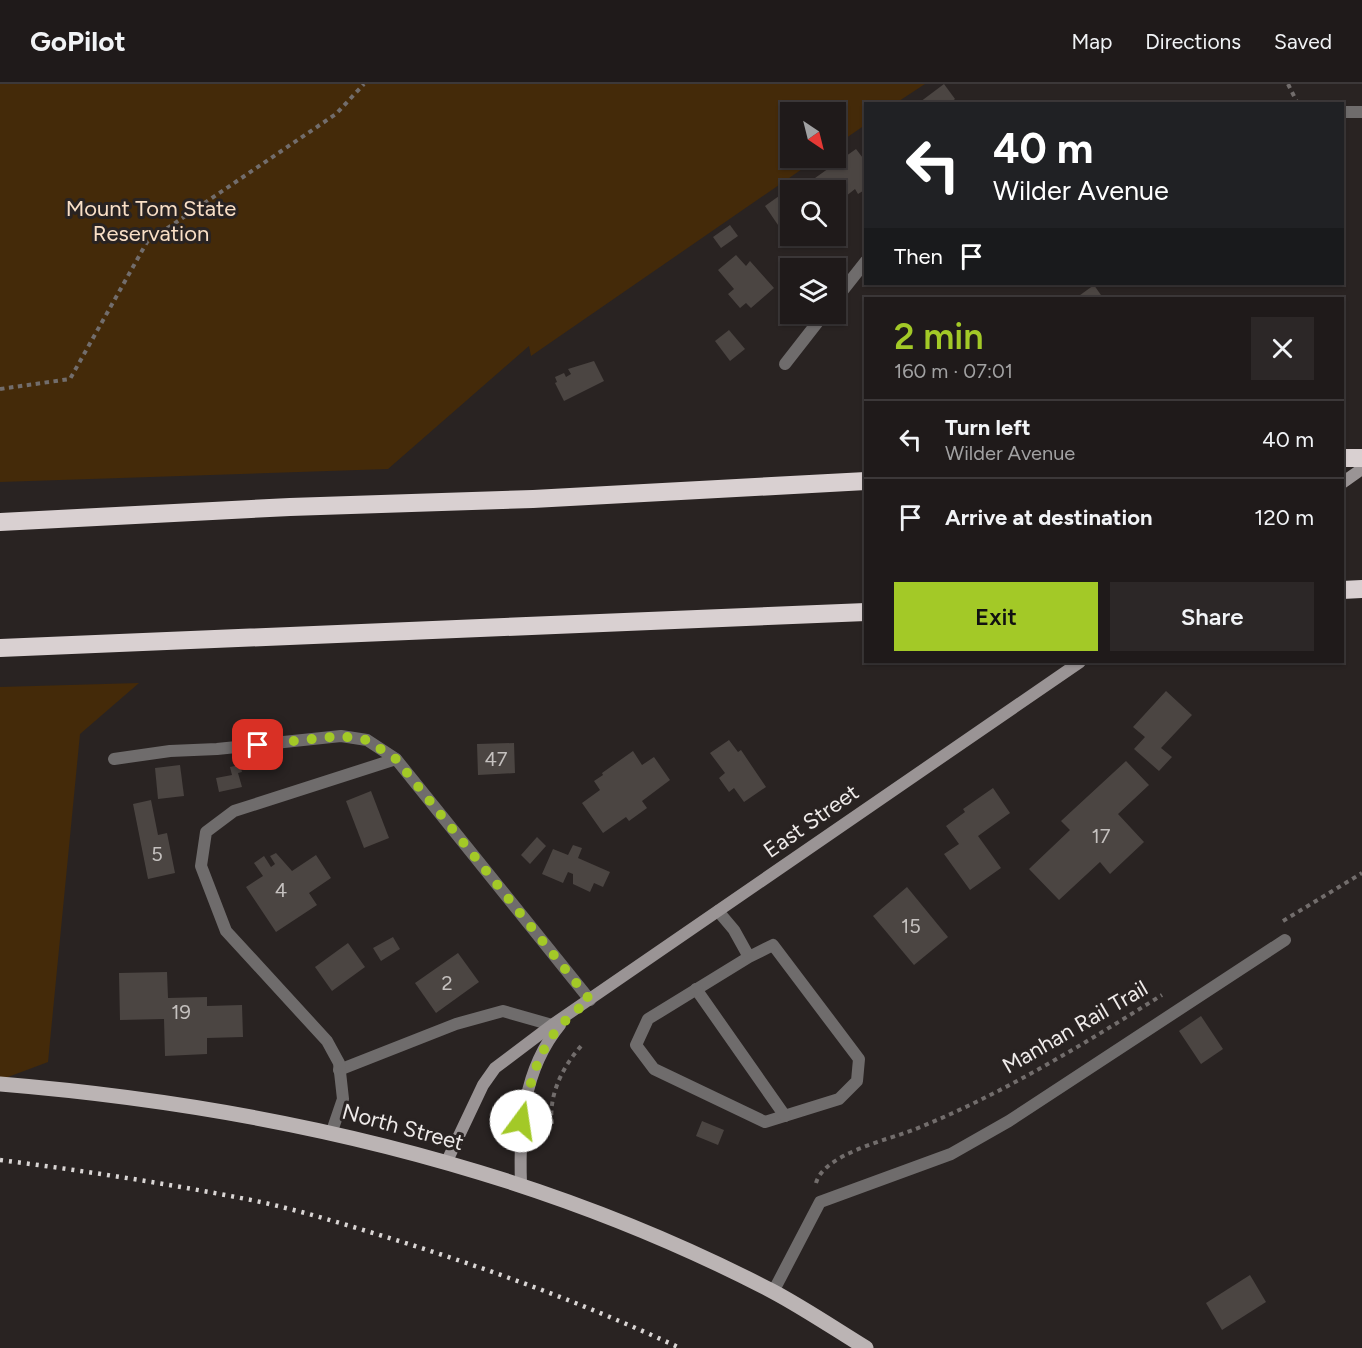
<!DOCTYPE html>
<html lang="en">
<head>
<meta charset="utf-8">
<style>
	:root { --surface:#1f1a1a; --page:#2c2727; --text:#f1f3f6; --muted:#a1a1a2; --line:#3c3839; --accent:#a3c927 }
	body { margin:0; font-family:Figtree,sans-serif; background:var(--page); color:var(--text); height:100vh; display:flex; flex-direction:column; font-size:22px; white-space:nowrap }
	* { box-sizing:border-box; margin:0 }
	p { font-size:20px; color:var(--muted) }
	.icon { flex:none; width:33px; height:33px; fill:none; stroke:currentColor; stroke-width:2; stroke-linecap:round; stroke-linejoin:round }
	.map { position:relative; flex:1; overflow:hidden }
	.panel { position:absolute; left:864px; top:213px; width:480px; height:366px; display:flex; flex-direction:column; background:var(--surface); border-radius:0px; box-shadow:0 2px 4px #0004,0 0 0 2px var(--line) }
	.panel>* { flex:none }
	.guide { position:absolute; left:864px; top:18px; width:480px; height:183px; border-radius:0px; box-shadow:0 2px 4px #0004,0 0 0 2px var(--line); background:#202124; color:#fff; overflow:hidden }
	.needle { width:39px; rotate:145deg }
	.tools { position:absolute; left:780px; top:18px; display:grid; gap:12px }
	.tools a { display:grid; place-items:center; width:66px; height:66px; border-radius:0px; background:var(--surface); box-shadow:0 2px 4px #0004,0 0 0 2px var(--line); font-size:30px }
	.pin { position:absolute; display:grid; place-items:center; width:51px; height:51px; color:#fff; margin:-26px; border-radius:12px; box-shadow:0 3px 9px #0006 }
	.me { position:absolute; width:66px; margin:-33px; rotate:14deg; stroke-linejoin:round; filter:drop-shadow(0 0 4px #0008) }
	.turn { display:flex; align-items:center; gap:21px; height:126px; padding:0 30px; font-size:27px }
	.turn .icon { width:78px; height:78px; stroke-width:2.5 }
	.turn b { display:block; font-size:42px; line-height:51px }
	.then { display:flex; align-items:center; height:57px; padding:0 30px; background:#0003; gap:12px; font-size:22px }
	.round { display:grid; place-items:center; flex:none; width:63px; height:63px; border-radius:0px; background:var(--page) }
	.summary { display:flex; align-items:center; justify-content:space-between; height:102px; padding:0 30px }
	h1 { font-size:36px; font-weight:600; line-height:45px; color:var(--accent) }
	.primary-button { display:flex; gap:12px; margin-top:auto; padding:12px 30px }
	.primary-button a { flex:1; height:69px; border-radius:0px; background:var(--accent); color:#111; font-size:24px; font-weight:600; line-height:69px; text-align:center }
	.primary-button a+a { background:var(--page); color:var(--text) }
	ul { padding:0; list-style:none }
	li { display:flex; align-items:center; gap:18px; height:78px; padding:0 30px; border-top:2px solid var(--line) }
	li div { flex:1 }
	li b { display:block; font-size:22px }
	li em { font-style:normal }
	header { display:flex; align-items:center; gap:36px; box-sizing:border-box; height:84px; padding:0 30px; background:var(--surface); border-bottom:2px solid var(--line) }
	header strong { font-size:28px }
	nav { display:flex; gap:33px; margin-inline-start:auto; font-size:21px }
	.map>svg:first-child { display:block }
	.green { fill:#442a09 }
	.building { fill:#4b4542 }
	.lines { fill:none; stroke-linecap:round; stroke-linejoin:round }
	.path { stroke:#726d6c; stroke-width:4; stroke-dasharray:4.5 4.5; stroke-linecap:butt }
	.lane { stroke:#6f6c6c; stroke-width:12 }
	.street { stroke:#6f6c6c; stroke-width:12 }
	.secondary { stroke:#9a9495; stroke-width:12 }
	.primary { stroke:#bbb4b4; stroke-width:15 }
	.highway { stroke:#d9d0d1; stroke-width:18 }
	.rail { stroke:#d9d5d4; stroke-width:4.5; stroke-dasharray:3 6; stroke-linecap:butt }
	.route { stroke:#a3c927; stroke-width:10; stroke-dasharray:0 18 }
	.labels { text-anchor:middle; dominant-baseline:central; stroke-width:6; stroke-linejoin:round; paint-order:stroke }
	.number-label { font-size:20px; fill:#c5c1bf }
	.park-label { font-size:22px; fill:#f9dfc6; stroke:#292322 }
	.street-label { font-size:22px; fill:#eeeae9; stroke:#292322 }
</style>
</head>
<body>
<header>
<strong>GoPilot</strong>
<nav><a>Map</a><a>Directions</a><a>Saved</a></nav>
</header>
<div class="map">
<svg width="1362" height="1264" viewBox="0 0 1362 1264">
	<rect width="100%" height="100%" fill="#292322"/>
	<g class="green">
		<polygon points="0,0 925,0 896,19 866,20 865,41 836,61 836,28 790,28 790,74 818,74 531,272 529,262 388,385 0,398"/>
		<polygon points="139,599 80,650 48,978 0,996 0,603"/>
	</g>
	<g class="building">
		<polygon points="944,0 955,15 949,20 922,20 920,18"/>
		<polygon points="856,65 866,78 866,105 858,110 855,105 836,120 836,106 824,106 815,94"/>
		<polygon points="786,107 790,114 790,131 778,141 765,122"/>
		<polygon points="730,141 738,152 721,164 713,153"/>
		<polygon points="736,171 746,182 750,177 774,204 751,224 746,219 740,224 728,210 734,205 718,186"/>
		<polygon points="1094,201 1103,214 1076,214"/>
		<polygon points="729,246 745,265 730,277 715,257"/>
		<polygon points="594,277 604,297 564,317 555,299 557,298 555,293 564,289 566,293 571,290 568,285"/>
		<polygon points="1166,607 1192,631 1161,664 1172,673 1159,687 1134,665 1145,653 1133,643"/>
		<polygon points="729,656 738,668 741,666 766,703 744,718 734,704 729,708 719,694 725,689 710,669"/>
		<polygon points="514,659 515,689 478,691 477,660"/>
		<polygon points="633,667 642,681 654,673 670,696 642,717 647,724 629,737 626,733 603,749 582,719 600,706 594,697 603,691 602,689"/>
		<polygon points="1126,677 1149,701 1118,730 1144,758 1110,790 1100,778 1059,816 1029,785 1070,746 1061,737"/>
		<polygon points="180,681 184,712 158,715 155,684"/>
		<polygon points="240,681 242,688 238,689 242,703 219,708 216,694 232,691 230,683"/>
		<polygon points="993,704 1010,729 978,752 1001,784 970,806 944,770 959,760 946,742 965,728 963,725"/>
		<polygon points="371,707 389,754 364,764 346,717"/>
		<polygon points="151,716 158,751 167,749 175,789 148,795 133,720"/>
		<polygon points="537,753 546,762 530,780 521,771"/>
		<polygon points="573,761 582,764 578,774 610,788 603,803 594,799 590,808 573,800 573,790 568,788 563,799 542,790 553,765 568,771"/>
		<polygon points="276,769 292,787 316,771 331,794 309,809 317,821 276,848 246,803 263,792 254,779 264,772 271,783 275,780 270,772"/>
		<polygon points="907,803 948,853 914,881 873,832"/>
		<polygon points="393,853 400,865 381,877 373,864"/>
		<polygon points="348,859 365,883 332,907 315,883"/>
		<polygon points="458,869 479,898 436,929 415,899"/>
		<polygon points="167,888 168,914 207,913 207,922 242,921 243,953 207,954 207,970 165,972 164,935 120,936 119,889"/>
		<polygon points="1201,932 1223,965 1201,980 1179,947"/>
		<polygon points="702,1037 724,1046 718,1061 696,1052"/>
		<polygon points="1250,1191 1266,1218 1222,1246 1206,1219"/>
	</g>
	<g class="lines">
		<g class="path">
			<polyline points="1288,0 1298,20"/>
			<polyline points="0,305 70,295 147,158 336,30 364,0"/>
			<polyline points="1283,837 1362,789"/>
			<path d="M552 1040C548 1011 563 982 582 961"/>
			<path d="M816 1099C824 1070 887 1056 913 1046 1001 1011 1082 961 1162 911"/>
		</g>
		<g class="lane">
			<polyline points="718,827 734,846 749,873 648,935 636,961 654,985 765,1038 839,1015 857,997 859,975 773,861 749,873"/>
			<polyline points="696,905 785,1032"/>
			<polyline points="339,986 456,940 503,927 552,941"/>
			<polyline points="773,1208 820,1118 951,1070 1009,1037 1285,856"/>
		</g>
		<g class="street">
			<polyline points="1342,28 1362,28"/>
			<polyline points="836,215 866,177"/>
			<polyline points="785,280 824,230"/>
			<polyline points="114,675 170,667 217,665 341,652 367,656 396,675 590,916"/>
			<polyline points="332,1047 343,1015 339,979 327,957 226,847 201,782 206,748 234,727 396,675"/>
		</g>
		<g class="secondary">
			<polyline points="1342,399 1362,385"/>
			<polyline points="447,1077 483,1001 495,984 552,941 1080,578"/>
			<path d="M521 1100C519 1044 523 986 560 941"/>
		</g>
		<path class="primary" d="M0 1000C268 1022 532 1082 772 1207 804 1224 835 1245 866 1264"/>
		<g class="highway">
			<polyline points="1342,374 1362,374"/>
			<polyline points="0,438 290,423 533,415 866,397"/>
			<polyline points="1342,506 1362,505"/>
			<polyline points="0,564 866,528"/>
		</g>
		<path class="rail" d="M0 1076C86 1087 171 1100 256 1117 303 1127 350 1142 396 1156 492 1186 588 1221 680 1264"/>
	</g>
	<g class="lines">
		<path class="route" d="M258 661 340 652 367 656 396 675 590 916C541 951 535 981 521 1037"/>
	</g>
	<g class="labels">
		<g class="number-label">
			<text x="496" y="675">47</text>
			<text x="1101" y="752">17</text>
			<text x="157" y="770">5</text>
			<text x="281" y="806">4</text>
			<text x="911" y="842">15</text>
			<text x="447" y="899">2</text>
			<text x="181" y="928">19</text>
		</g>
		<g class="park-label">
			<text x="151" y="124">Mount Tom State<tspan x="151" dy="25">Reservation</tspan></text>
		</g>
		<g class="street-label">
			<text transform="translate(811 737) rotate(-35)">East Street</text>
			<text transform="translate(1075 943) rotate(-30)">Manhan Rail Trail</text>
			<text transform="translate(403 1043) rotate(15)">North Street</text>
		</g>
	</g>
</svg>
<div class="tools">
<a><svg class="needle" viewBox="-14 -14 28 28"><path d="M0-13l5 13h-10z" fill="#e53935"/><path d="M0 13l5-13h-10z" fill="#a1a1a2"/></svg></a>
<a><svg class="icon" aria-label="search" viewBox="0 0 24 24"><circle cx="10" cy="10" r="6"/><path d="M15 15l6 6"/></svg></a>
<a><svg class="icon" aria-label="layers" viewBox="0 0 24 24"><path d="M12 4l9 5-9 5-9-5zM3 14l9 5 9-5"/></svg></a>
</div>
<div class="pin" style="left:258px;top:661px;background:#d93025"><svg class="icon" aria-label="arrive" viewBox="0 0 24 24"><path d="M6 21V4h12l-3 4 3 4H6"/></svg></div>
<svg class="me" style="left:521px;top:1037px" viewBox="-20 -20 40 40"><circle r="19" fill="#fff"/><path d="M0-13L10 11 0 6-10 11z" fill="#a3c927"/></svg>
<div class="guide">
<div class="turn"><svg class="icon" aria-label="left" viewBox="0 0 24 24"><path d="M17 20v-9H6M10 6l-5 5 5 5"/></svg><div><b>40 m</b>Wilder Avenue</div></div>
<div class="then">Then<svg class="icon" aria-label="arrive" viewBox="0 0 24 24"><path d="M6 21V4h12l-3 4 3 4H6"/></svg></div>
</div>
<section class="panel">
<div class="summary"><div><h1>2 min</h1><p>160 m · 07:01</p></div><a class="round"><svg class="icon" aria-label="close" viewBox="0 0 24 24"><path d="M6 6l12 12M18 6L6 18"/></svg></a></div>
<ul>
<li><svg class="icon" aria-label="left" viewBox="0 0 24 24"><path d="M17 20v-9H6M10 6l-5 5 5 5"/></svg><div><b>Turn left</b><p>Wilder Avenue</p></div><em>40 m</em></li>
<li><svg class="icon" aria-label="arrive" viewBox="0 0 24 24"><path d="M6 21V4h12l-3 4 3 4H6"/></svg><div><b>Arrive at destination</b></div><em>120 m</em></li>
</ul>
<div class="primary-button"><a>Exit</a><a>Share</a></div>
</section>
</div>
</body>
</html>
